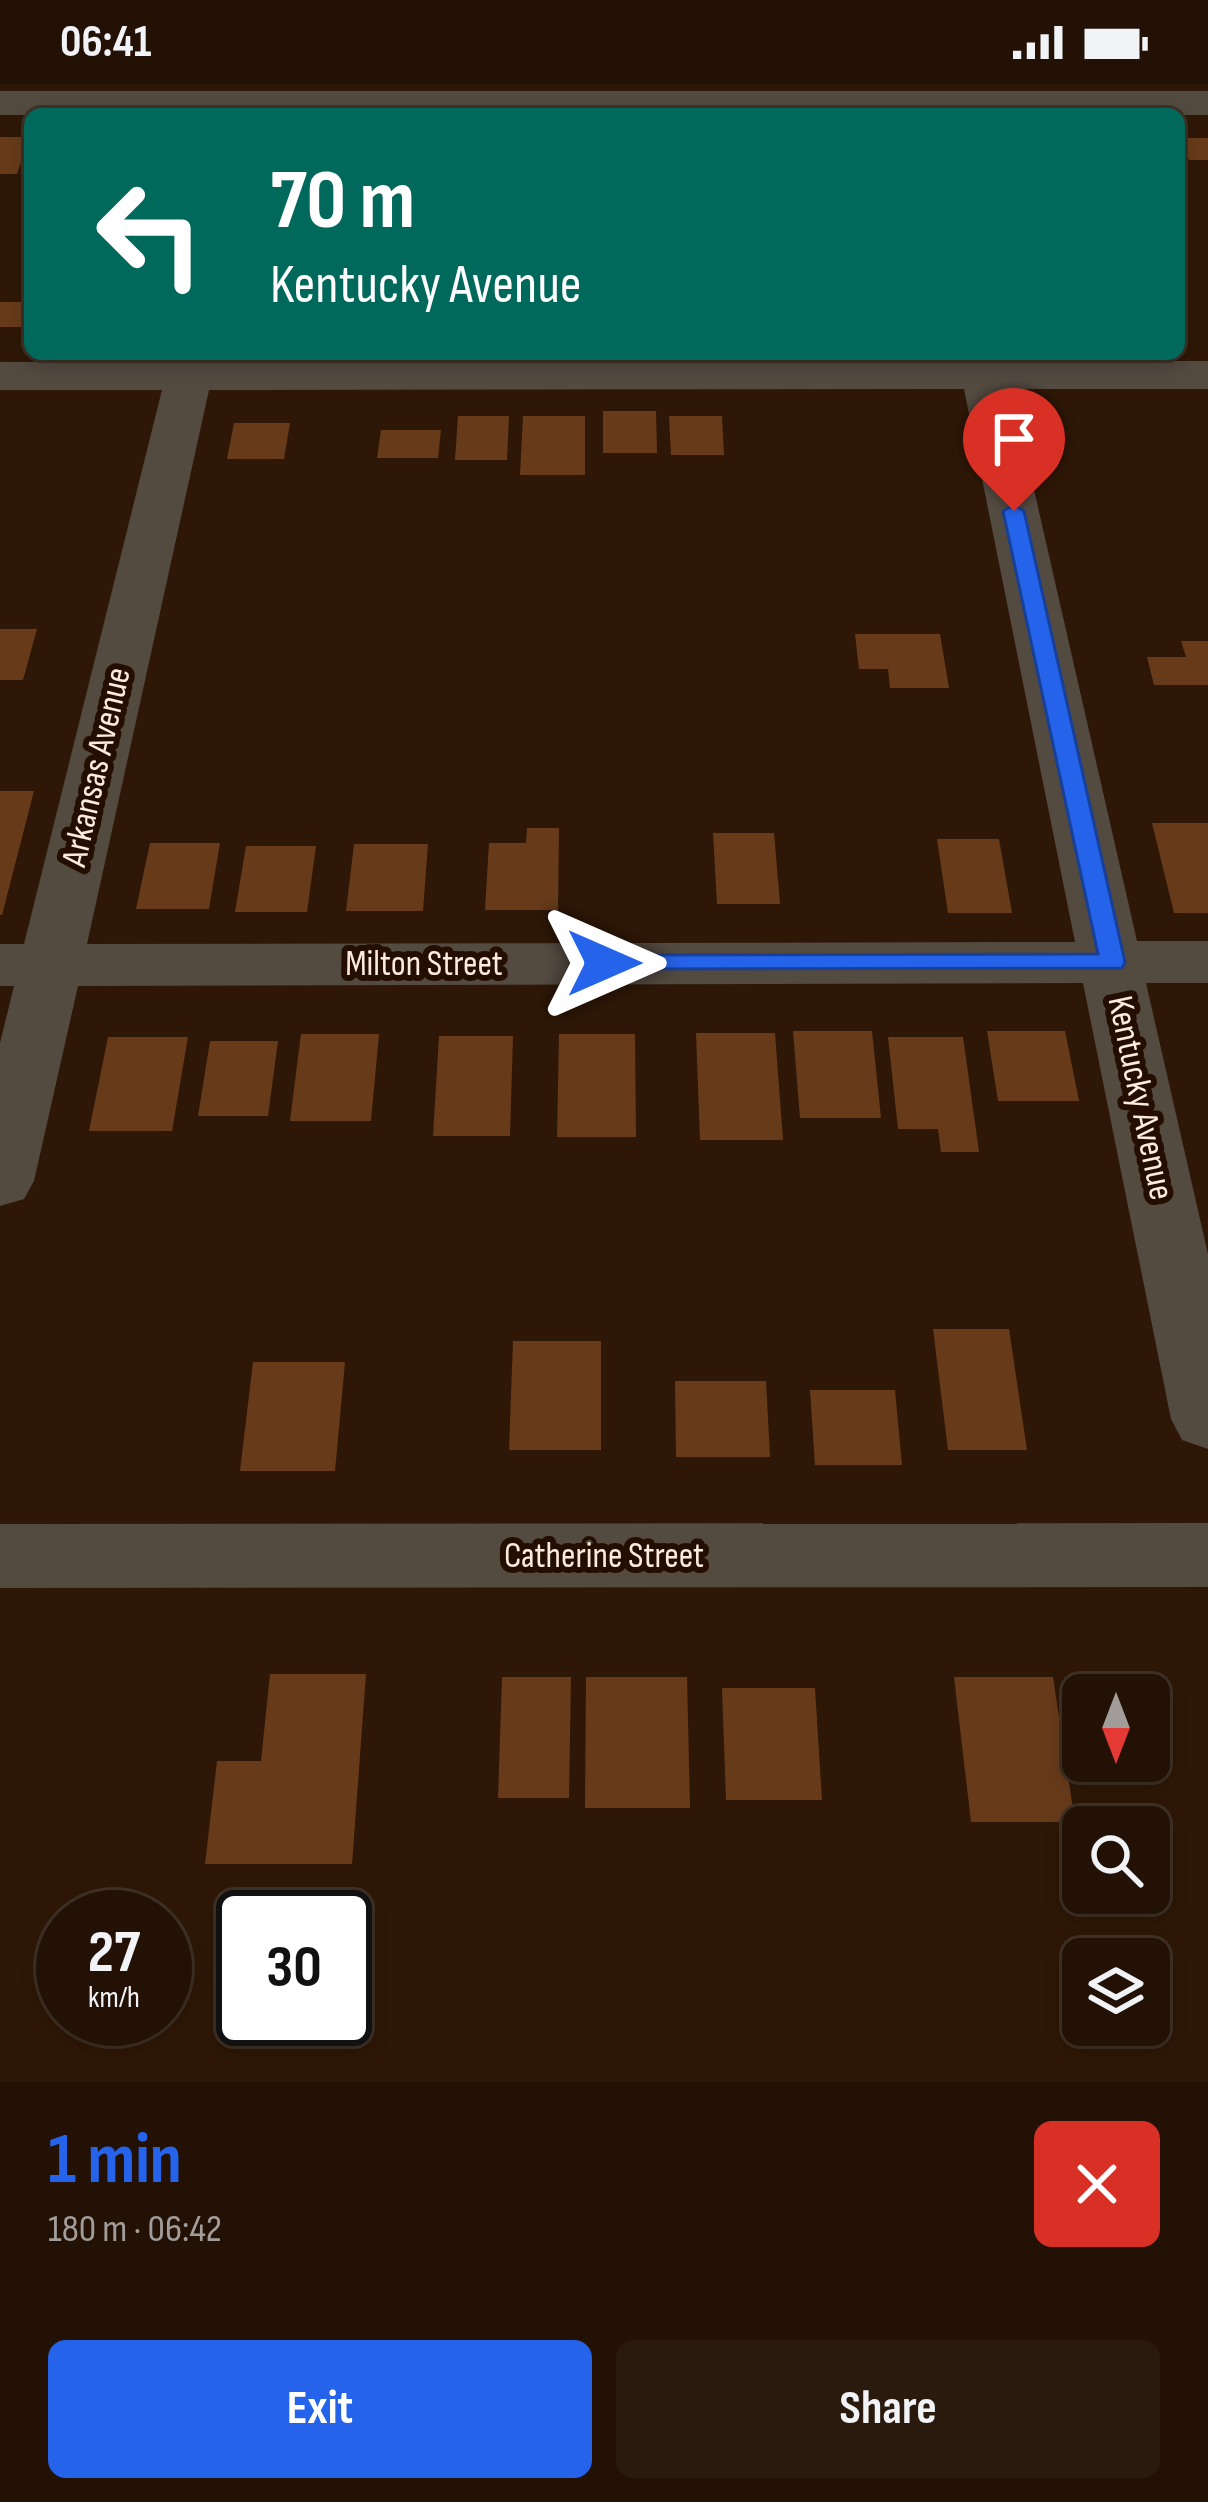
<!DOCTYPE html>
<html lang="en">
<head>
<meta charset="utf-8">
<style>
	:root { --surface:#221104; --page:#2a1a0e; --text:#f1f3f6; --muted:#a29d9a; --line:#3f3126; --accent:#2563eb }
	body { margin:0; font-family:"Sofia Sans Condensed",sans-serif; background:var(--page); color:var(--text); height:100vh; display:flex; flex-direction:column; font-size:45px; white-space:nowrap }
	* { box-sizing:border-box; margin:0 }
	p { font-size:39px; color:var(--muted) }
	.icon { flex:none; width:66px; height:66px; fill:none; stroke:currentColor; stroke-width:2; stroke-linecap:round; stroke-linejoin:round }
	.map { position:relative; height:1998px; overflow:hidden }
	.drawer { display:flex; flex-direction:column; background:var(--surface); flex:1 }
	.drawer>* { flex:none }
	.top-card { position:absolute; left:24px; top:24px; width:1161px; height:252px; border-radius:18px; box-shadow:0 6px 18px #0003,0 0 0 3px var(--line); background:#00695c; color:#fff; overflow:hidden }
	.needle { width:78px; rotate:180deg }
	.fabs { position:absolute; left:1062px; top:1590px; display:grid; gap:24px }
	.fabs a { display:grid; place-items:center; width:108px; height:108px; border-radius:18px; background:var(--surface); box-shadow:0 6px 18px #0003,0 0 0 3px var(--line); font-size:60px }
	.speed { position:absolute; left:36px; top:1806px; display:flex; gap:24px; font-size:60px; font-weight:700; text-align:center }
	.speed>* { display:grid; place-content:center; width:156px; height:156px; border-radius:50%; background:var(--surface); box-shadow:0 6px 18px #0003,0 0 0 3px var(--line); line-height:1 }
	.speed small { font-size:30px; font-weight:400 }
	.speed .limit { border:6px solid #111; border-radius:18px; background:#fff; color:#111 }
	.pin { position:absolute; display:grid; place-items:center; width:102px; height:102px; color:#fff; margin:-123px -51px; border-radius:50% 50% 50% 0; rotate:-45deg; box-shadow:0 0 12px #0007 }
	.pin .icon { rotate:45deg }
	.me { position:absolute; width:132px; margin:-66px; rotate:90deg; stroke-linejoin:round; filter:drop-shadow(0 0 9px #0008) }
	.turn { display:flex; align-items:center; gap:42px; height:252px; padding:0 48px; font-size:54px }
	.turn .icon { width:156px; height:156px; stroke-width:2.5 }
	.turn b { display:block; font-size:84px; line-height:102px }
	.round { display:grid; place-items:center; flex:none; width:126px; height:126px; border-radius:18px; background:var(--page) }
	.overview { display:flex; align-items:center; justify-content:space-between; height:204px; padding:0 48px }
	h1 { font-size:72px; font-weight:700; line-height:90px; color:var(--accent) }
	.primary-button { display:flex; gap:24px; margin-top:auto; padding:24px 48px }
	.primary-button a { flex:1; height:138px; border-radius:18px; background:var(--accent); color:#fff; font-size:48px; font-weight:700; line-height:138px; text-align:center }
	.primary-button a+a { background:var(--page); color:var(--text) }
	.status { display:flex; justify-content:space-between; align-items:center; height:84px; padding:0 60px; background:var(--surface); direction:ltr }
	.status svg { height:33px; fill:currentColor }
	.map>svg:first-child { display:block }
	.building { fill:#673b1a }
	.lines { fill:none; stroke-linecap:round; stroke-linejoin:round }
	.minor { fill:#534a40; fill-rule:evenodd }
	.route { fill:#2563eb; stroke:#184099; stroke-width:3 }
	.labels { text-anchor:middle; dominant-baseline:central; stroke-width:12; stroke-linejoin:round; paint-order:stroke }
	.street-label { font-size:36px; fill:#fcebe0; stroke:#240d01 }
</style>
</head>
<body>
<div class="status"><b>06:41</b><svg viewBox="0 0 49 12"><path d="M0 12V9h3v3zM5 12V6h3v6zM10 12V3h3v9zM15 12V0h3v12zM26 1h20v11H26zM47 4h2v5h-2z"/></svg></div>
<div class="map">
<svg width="1208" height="1998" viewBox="0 0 1208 1998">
	<rect width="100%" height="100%" fill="#2e1706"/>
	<g class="building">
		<polygon points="0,53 30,53 17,90 0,90"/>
		<polygon points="1181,54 1208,54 1208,76 1189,76"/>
		<polygon points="0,218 30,218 21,243 0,243"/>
		<polygon points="603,327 656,327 657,369 603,369"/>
		<polygon points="458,332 509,332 507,376 455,376"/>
		<polygon points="523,332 585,332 585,391 520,391"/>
		<polygon points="669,332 722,332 724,371 671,371"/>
		<polygon points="234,339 290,339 284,375 227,375"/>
		<polygon points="381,346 441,346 438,374 377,374"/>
		<polygon points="0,545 37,545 23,596 0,596"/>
		<polygon points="855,550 940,550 949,604 890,604 888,585 859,585"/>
		<polygon points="1181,557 1208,557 1208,601 1154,601 1147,573 1186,573"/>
		<polygon points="0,707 34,707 2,831 0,831"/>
		<polygon points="1152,739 1208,739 1208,829 1174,829"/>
		<polygon points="527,744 559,744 558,826 485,826 489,759 526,759"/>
		<polygon points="713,749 774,749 780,820 717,820"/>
		<polygon points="937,755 999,755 1012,829 948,829"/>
		<polygon points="150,759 220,759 209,825 136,825"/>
		<polygon points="354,760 428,760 423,827 346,827"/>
		<polygon points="246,762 316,762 307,828 235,828"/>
		<polygon points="793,947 872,947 881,1034 800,1034"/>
		<polygon points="987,947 1065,947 1079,1017 998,1017"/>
		<polygon points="696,949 775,949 783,1056 700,1056"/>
		<polygon points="301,950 379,950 371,1037 290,1037"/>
		<polygon points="559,950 635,950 636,1053 557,1053"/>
		<polygon points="439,952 513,952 510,1052 433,1052"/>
		<polygon points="108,953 188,953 172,1047 89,1047"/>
		<polygon points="888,953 963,953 979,1068 941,1068 938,1045 898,1045"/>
		<polygon points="210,957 278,957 268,1032 198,1032"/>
		<polygon points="933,1245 1009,1245 1027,1366 948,1366"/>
		<polygon points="513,1257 601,1257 601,1366 509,1366"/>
		<polygon points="253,1278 345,1278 335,1387 240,1387"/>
		<polygon points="675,1297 766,1297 770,1373 676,1373"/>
		<polygon points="810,1306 895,1306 902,1381 815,1381"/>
		<polygon points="270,1590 366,1590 352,1780 205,1780 217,1677 261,1677"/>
		<polygon points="502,1593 571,1593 569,1714 498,1714"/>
		<polygon points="586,1593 687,1593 690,1724 585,1724"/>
		<polygon points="954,1593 1053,1593 1075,1738 971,1738"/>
		<polygon points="722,1604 815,1604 822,1716 726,1716"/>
	</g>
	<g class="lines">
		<g class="minor">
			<rect x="0" y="7" width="1208" height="24"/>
			<path d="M171 270H217L216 278 958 277 957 270H1003L1005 277H1208V305H1011L1137 857H1208V899H1146L1208 1170V1365L1182 1356 1171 1335 1083 899 78 902 34 1097 24 1115 0 1122V959L14 902H0V860H24L162 306H0V278H169ZM964 305 1075 858 87 860 209 306Z"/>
			<polygon points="1208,1439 1208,1503 0,1504 0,1440"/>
		</g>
	</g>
	<polygon class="route" points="1014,421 1024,427 1125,878 1122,884 595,885 592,879 604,871 1098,870 1003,427"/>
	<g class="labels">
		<g class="street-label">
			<text transform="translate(97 683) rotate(-77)">Arkansas Avenue</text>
			<text x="424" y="880">Milton Street</text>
			<text transform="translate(1140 1014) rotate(78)">Kentucky Avenue</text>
			<text x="604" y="1472">Catherine Street</text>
		</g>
	</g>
</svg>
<div class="fabs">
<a><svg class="needle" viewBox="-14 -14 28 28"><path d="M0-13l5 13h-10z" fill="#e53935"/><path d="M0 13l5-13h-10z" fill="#a29d9a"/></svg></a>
<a><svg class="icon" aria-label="search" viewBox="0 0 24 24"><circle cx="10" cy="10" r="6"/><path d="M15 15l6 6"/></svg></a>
<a><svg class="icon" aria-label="layers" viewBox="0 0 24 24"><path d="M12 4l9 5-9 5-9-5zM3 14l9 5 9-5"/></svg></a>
</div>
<div class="speed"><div>27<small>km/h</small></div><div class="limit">30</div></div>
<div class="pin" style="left:1014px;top:427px;background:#d93025"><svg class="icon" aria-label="arrive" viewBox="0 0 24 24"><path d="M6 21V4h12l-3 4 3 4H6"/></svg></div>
<svg class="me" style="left:604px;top:879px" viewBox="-20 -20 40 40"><path d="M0-17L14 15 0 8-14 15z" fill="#2563eb" stroke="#fff" stroke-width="4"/></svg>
<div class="top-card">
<div class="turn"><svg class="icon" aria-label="left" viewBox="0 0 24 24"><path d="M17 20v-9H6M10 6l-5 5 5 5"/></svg><div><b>70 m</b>Kentucky Avenue</div></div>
</div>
</div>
<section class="drawer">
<div class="overview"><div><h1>1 min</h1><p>180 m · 06:42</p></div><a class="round" style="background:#d93025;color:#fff"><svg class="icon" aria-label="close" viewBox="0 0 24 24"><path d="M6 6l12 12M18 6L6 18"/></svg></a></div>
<div class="primary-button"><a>Exit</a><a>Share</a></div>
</section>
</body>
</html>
